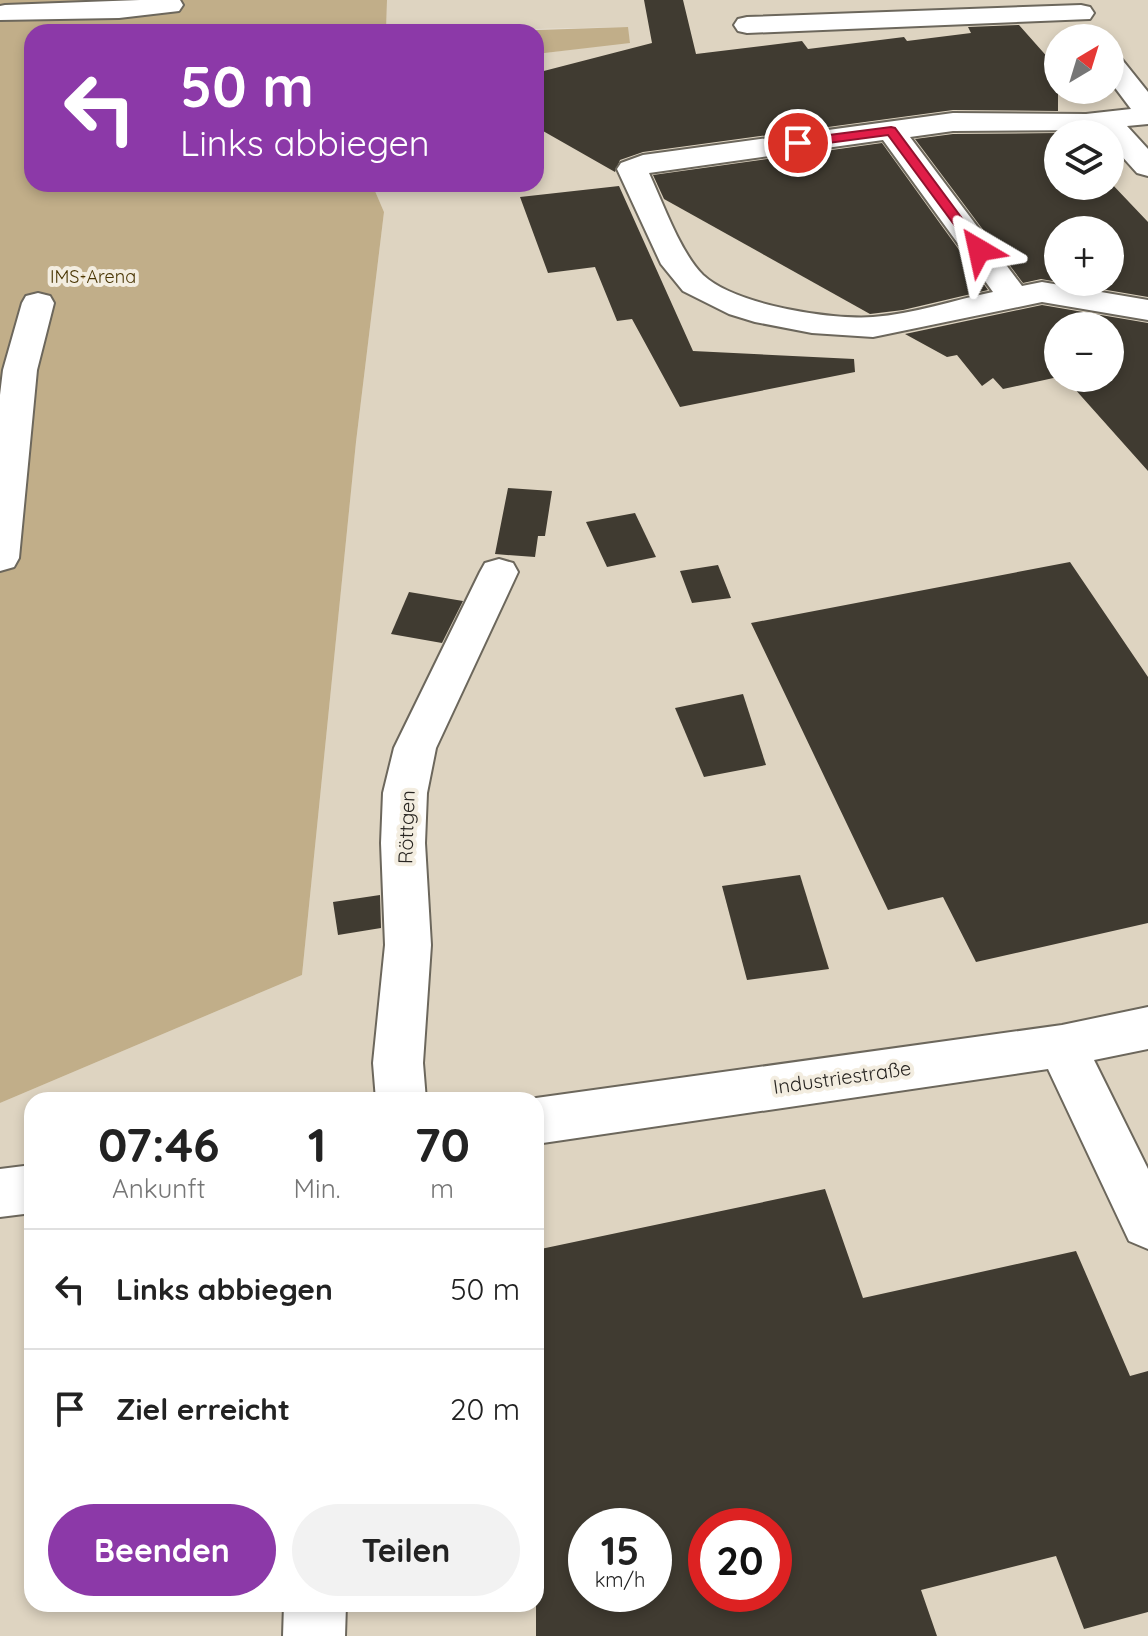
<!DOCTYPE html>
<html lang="de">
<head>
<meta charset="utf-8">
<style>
	:root { --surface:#fff; --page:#f2f2f2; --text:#222; --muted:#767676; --line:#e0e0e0; --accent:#8c39a8 }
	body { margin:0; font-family:Quicksand,sans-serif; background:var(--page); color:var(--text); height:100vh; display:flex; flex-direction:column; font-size:30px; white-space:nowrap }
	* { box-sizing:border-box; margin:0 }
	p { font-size:26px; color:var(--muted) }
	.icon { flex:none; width:44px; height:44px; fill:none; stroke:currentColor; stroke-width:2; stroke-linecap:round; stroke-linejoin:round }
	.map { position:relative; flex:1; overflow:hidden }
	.panel { position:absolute; left:24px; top:1092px; width:520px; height:520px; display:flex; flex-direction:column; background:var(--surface); border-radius:24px; box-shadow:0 4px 12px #0003 }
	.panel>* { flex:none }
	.top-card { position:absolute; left:24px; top:24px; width:520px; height:168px; border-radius:24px; box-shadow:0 4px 12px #0003; background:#8c39a8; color:#fff; overflow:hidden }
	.needle { width:52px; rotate:38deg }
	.tools { position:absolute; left:1044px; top:24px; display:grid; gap:16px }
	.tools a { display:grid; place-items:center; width:80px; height:80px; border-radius:50%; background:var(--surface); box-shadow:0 4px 12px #0003; font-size:40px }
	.speed { position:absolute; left:568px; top:1508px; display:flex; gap:16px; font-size:40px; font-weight:700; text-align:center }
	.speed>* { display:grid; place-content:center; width:104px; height:104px; border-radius:50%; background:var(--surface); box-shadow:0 4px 12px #0003; line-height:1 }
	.speed small { font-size:20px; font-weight:400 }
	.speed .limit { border:12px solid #d22; background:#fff; color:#111 }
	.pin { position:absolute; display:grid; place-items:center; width:68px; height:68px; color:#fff; margin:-34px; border:4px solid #fff; border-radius:50%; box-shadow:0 2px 8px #0007 }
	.me { position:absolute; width:88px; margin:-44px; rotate:324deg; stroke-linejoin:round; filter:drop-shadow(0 0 6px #0008) }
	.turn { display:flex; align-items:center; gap:28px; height:168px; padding:0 24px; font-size:36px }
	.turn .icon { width:104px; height:104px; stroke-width:2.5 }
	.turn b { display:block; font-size:56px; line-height:68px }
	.eta { display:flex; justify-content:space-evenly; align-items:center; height:136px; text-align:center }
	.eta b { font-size:48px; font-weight:700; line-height:56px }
	.action { display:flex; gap:16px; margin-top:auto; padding:16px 24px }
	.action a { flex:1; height:92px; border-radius:48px; background:var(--accent); color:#fff; font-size:32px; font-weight:700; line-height:92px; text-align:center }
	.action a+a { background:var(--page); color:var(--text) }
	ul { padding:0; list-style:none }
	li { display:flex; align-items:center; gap:24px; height:120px; padding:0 24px; border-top:2px solid var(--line) }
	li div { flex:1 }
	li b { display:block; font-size:30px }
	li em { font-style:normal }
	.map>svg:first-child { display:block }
	.built { fill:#ded4c1; fill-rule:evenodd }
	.green { fill:#c1ae89 }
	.building { fill:#403b31; fill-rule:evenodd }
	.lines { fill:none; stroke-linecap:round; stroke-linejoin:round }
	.minor-casing { stroke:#6c675c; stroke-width:4 }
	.minor { fill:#fff; fill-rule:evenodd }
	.route { fill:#e11d48; stroke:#92132f; stroke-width:2 }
	.labels { text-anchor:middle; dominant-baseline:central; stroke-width:8; stroke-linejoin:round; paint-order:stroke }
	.far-park-label { font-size:18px; fill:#493503; stroke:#f3ede0 }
	.street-label { font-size:20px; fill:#292622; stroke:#f3ede0 }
</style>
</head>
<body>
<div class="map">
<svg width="1148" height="1636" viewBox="0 0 1148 1636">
	<rect width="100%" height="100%" fill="#e6dfd3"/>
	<path class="built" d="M387 0H1148V1636H0V1103L302 975 356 442 384 212 372 184H536V54L630 42 627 27 386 32ZM1058 38H1110V90H1058ZM1058 134H1110V186H1058ZM1058 230H1110V282H1058ZM1058 326H1110V378H1058ZM32 1100H536V1604H32ZM586 1526H654V1594H586ZM706 1526H774V1594H706Z"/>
	<g class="green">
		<polygon points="0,0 387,0 386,32 32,32 32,184 372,184 384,212 356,442 302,975 0,1103"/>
		<polygon points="628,27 630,43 536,54 536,32 476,32"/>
	</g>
	<g class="building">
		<polygon points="644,0 683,0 696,54 802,41 808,49 904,37 907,41 971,33 968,27 1019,25 1058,69 1058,111 953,110 643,152 620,160 615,172 536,127 536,73 652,43"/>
		<polygon points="1058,133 1058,186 1110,186 1110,182 1148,222 1148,297 1060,282 1110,282 1110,230 1058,230 1058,282 1041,279 1023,283 915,139 953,134"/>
		<polygon points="882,143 988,290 903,310 870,314 664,199 653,175"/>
		<polygon points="619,186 693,351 854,359 855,372 680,407 632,319 617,321 595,267 548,273 520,197"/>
		<polygon points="1042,305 1148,323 1148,471 1065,378 1110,378 1110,326 1058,326 1058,377 1003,389 993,378 982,386 957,355 947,357 905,334"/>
		<polygon points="508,488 552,491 545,536 538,536 535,557 495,554"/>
		<polygon points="635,513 656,557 607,567 586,522"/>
		<polygon points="1070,562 1148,677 1148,923 976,962 943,897 888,910 751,623"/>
		<polygon points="718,565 731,598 692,603 680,571"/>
		<polygon points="409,592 463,601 442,643 391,634"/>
		<polygon points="743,694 766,765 704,777 675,708"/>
		<polygon points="800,875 829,969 747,980 722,886"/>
		<polygon points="380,895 381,928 338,935 333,902"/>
		<path d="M825 1189 863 1298 1076 1251 1130 1376 1148 1371V1612L1084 1629 1056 1556 921 1590 937 1636H536V1250ZM586 1526H654V1594H586ZM706 1526H774V1594H706Z"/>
	</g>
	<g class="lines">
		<defs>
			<g id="minor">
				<polygon points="140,0 180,0 183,5 179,11 119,18 0,20 0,6 5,5"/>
				<polygon points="1081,5 1090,7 1094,13 1090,19 747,33 738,31 734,25 738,19 747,17"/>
				<path d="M1110 55 1120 57 1148 92V124L1127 126 1148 149V176L1137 173 1110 143V134H1102L1098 130 953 131 910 137 1022 286 1042 282 1148 300V320L1042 302 873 337 812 333 755 322 729 314 683 291 661 264 617 169 621 163 643 155 953 113 1086 114 1131 109 1110 81ZM883 140 993 292C954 300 913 314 873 317 831 320 735 305 703 275 680 252 663 203 649 173Z"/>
				<polygon points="38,293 50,296 54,303 37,370 19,558 14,567 0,571 0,395 3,370 22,303 26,296"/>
				<polygon points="499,559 513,563 518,572 436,748 427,793 425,843 431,945 423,1063 426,1100 376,1100 373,1063 385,945 381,843 383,793 394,748 480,572 485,563"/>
				<polygon points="1148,1007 1148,1049 1094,1060 1148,1169 1148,1249 1129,1241 1048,1069 536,1144 536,1100 532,1100 536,1098 1062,1025"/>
				<polygon points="32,1165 32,1213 0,1217 0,1169"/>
				<polygon points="284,1604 346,1604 345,1636 283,1636"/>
			</g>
		</defs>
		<use href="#minor" class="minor-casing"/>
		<use href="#minor" class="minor"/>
	</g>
	<polygon class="route" points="891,127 895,128 984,248 984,253 975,253 888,135 798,147 792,143 798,139"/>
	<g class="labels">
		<g class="far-park-label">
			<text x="93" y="276">IMS-Arena</text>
		</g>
		<g class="street-label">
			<text transform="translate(406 827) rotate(-88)">Röttgen</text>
			<text transform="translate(842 1077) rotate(-8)">Industriestraße</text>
		</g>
	</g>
</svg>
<div class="tools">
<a><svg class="needle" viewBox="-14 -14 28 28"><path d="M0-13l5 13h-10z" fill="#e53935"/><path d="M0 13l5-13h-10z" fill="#767676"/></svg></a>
<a><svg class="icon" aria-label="layers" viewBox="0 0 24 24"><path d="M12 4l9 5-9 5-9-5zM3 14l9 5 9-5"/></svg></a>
<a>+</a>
<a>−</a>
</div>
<div class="speed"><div>15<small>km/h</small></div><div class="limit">20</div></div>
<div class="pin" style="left:798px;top:143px;background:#d93025"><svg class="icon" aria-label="arrive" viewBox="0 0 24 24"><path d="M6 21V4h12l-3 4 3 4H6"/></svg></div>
<svg class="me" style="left:979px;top:250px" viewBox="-20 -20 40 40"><path d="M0-17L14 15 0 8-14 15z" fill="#e11d48" stroke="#fff" stroke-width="4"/></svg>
<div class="top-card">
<div class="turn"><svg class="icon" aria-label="left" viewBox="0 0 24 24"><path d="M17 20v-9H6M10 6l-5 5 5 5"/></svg><div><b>50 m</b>Links abbiegen</div></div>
</div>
<section class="panel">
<div class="eta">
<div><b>07:46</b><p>Ankunft</p></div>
<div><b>1</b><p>Min.</p></div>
<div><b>70</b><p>m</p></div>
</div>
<ul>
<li><svg class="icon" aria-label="left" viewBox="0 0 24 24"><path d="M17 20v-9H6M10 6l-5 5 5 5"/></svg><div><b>Links abbiegen</b></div><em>50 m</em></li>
<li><svg class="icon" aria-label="arrive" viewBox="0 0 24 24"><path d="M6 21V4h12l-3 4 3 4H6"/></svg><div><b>Ziel erreicht</b></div><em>20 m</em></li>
</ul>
<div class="action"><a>Beenden</a><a>Teilen</a></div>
</section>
</div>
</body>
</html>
